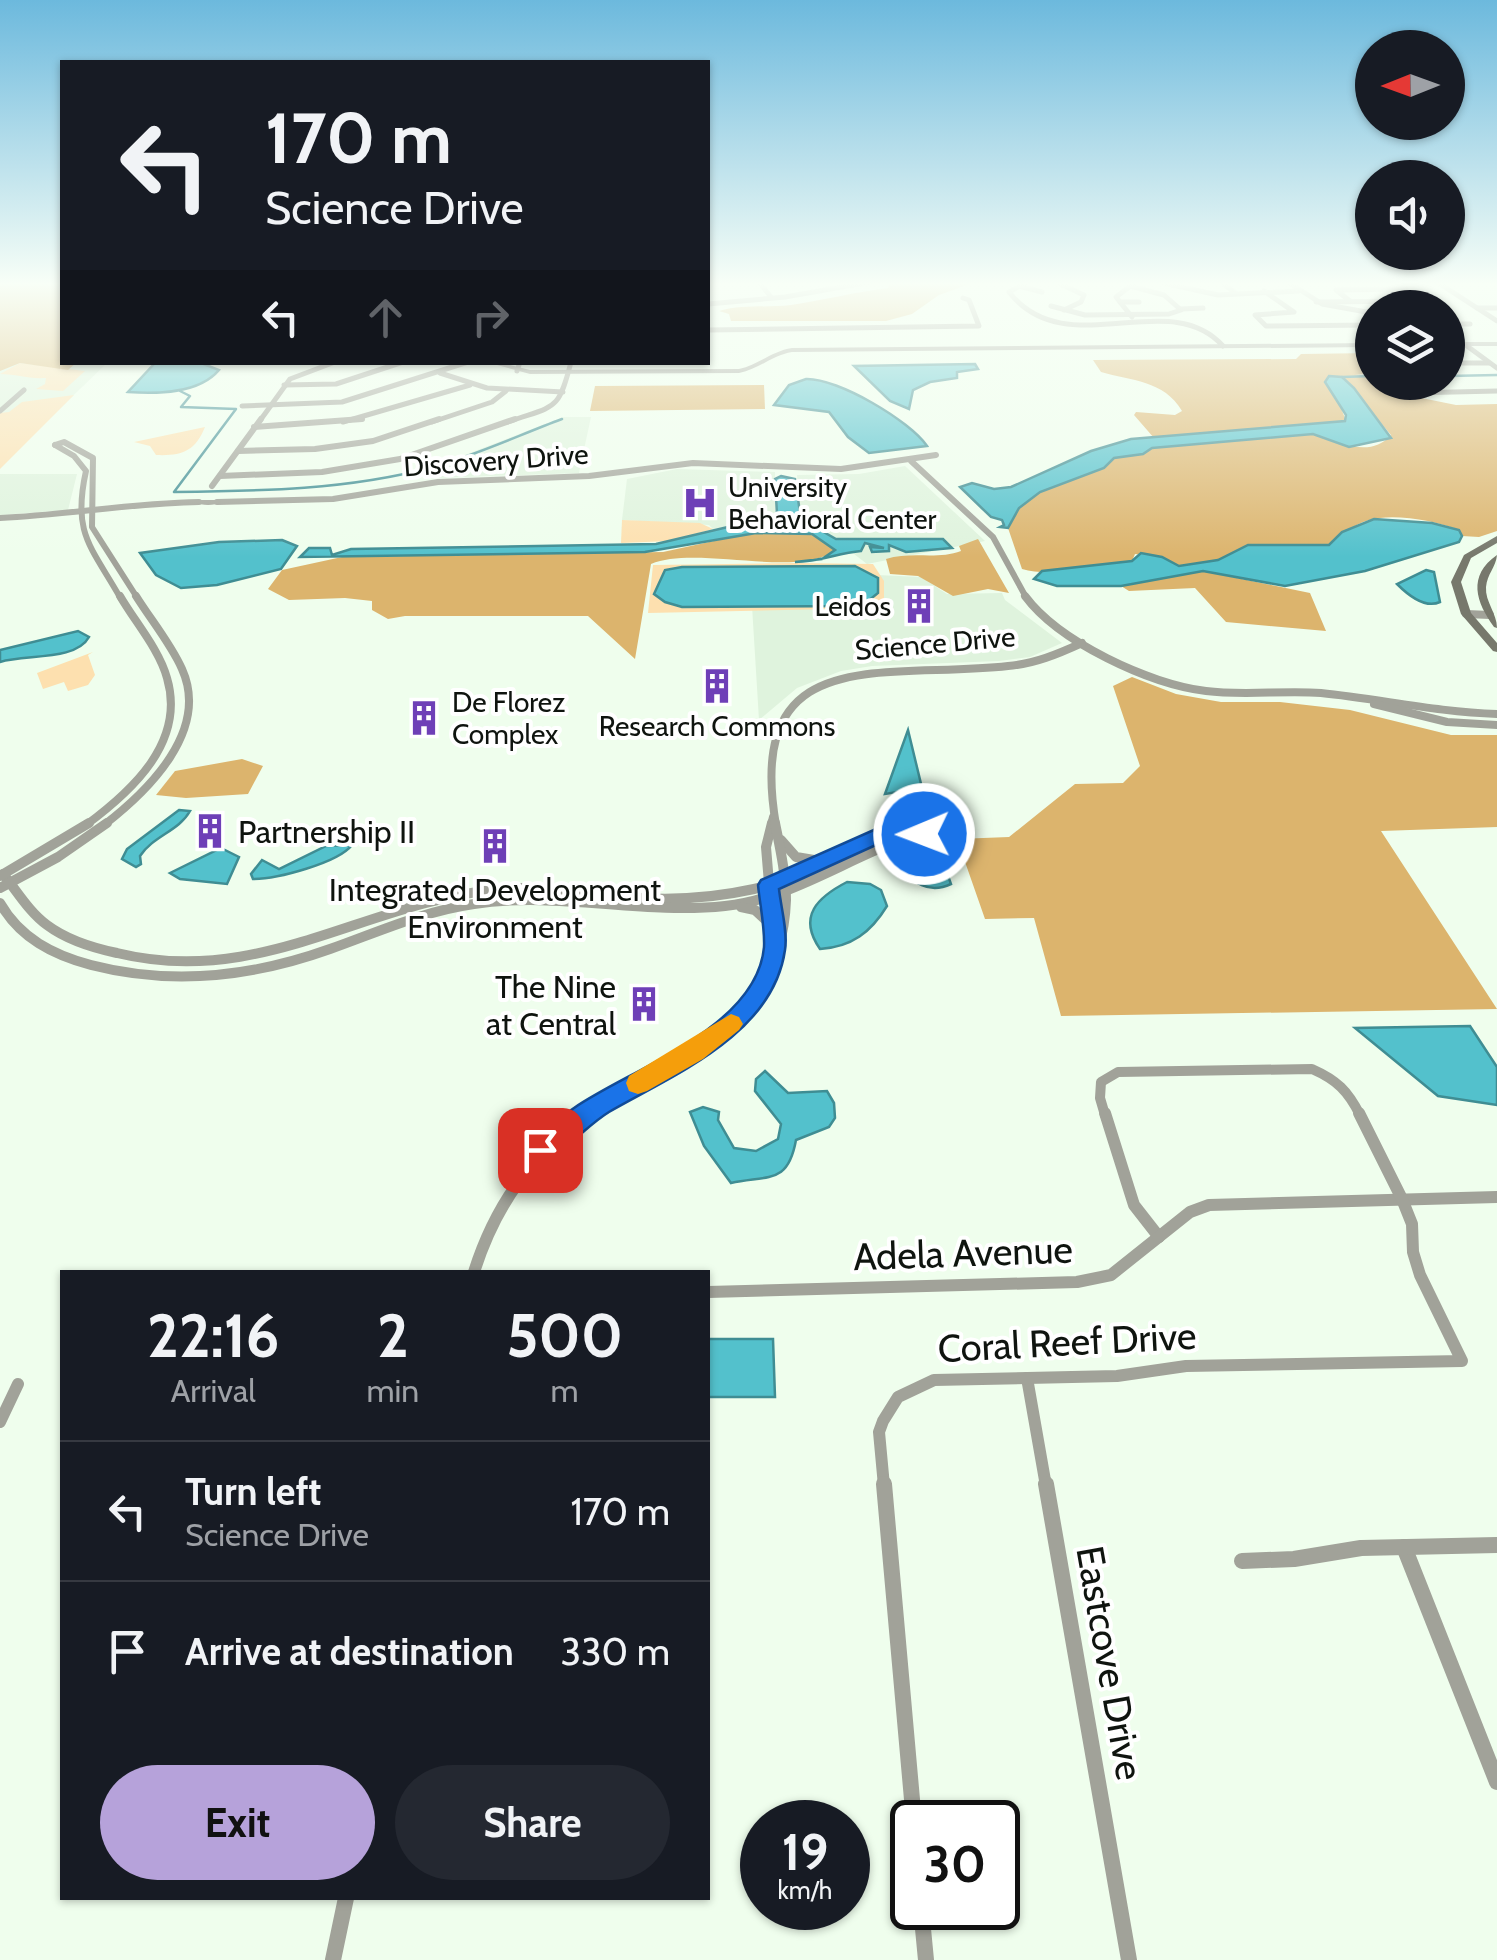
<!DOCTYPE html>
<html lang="en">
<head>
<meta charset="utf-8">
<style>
	:root { --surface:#171b24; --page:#242831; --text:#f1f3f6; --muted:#9ea1a6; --line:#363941; --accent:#b6a2da }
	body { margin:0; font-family:Cabin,sans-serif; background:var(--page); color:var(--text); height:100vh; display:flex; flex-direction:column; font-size:38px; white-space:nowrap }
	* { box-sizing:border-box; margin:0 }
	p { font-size:32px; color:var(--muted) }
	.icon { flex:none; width:55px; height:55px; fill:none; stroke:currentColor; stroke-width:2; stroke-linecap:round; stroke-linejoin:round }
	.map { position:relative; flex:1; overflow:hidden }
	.sheet { position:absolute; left:60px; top:1270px; width:650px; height:630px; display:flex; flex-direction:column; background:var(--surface); border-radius:0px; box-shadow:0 2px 8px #0004 }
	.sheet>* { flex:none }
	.top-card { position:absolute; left:60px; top:60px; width:650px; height:305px; border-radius:0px; box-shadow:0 2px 8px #0004; background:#171b24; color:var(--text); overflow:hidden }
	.needle { width:65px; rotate:269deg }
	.tools { position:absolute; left:1355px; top:30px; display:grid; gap:20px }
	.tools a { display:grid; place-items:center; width:110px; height:110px; border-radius:50%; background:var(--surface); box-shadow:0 2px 8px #0004; font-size:50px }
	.speed { position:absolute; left:740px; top:1800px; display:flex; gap:20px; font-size:50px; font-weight:700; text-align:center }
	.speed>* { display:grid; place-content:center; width:130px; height:130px; border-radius:50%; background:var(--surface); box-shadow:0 2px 8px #0004; line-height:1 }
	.speed small { font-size:25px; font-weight:400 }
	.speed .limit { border:5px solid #111; border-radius:15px; background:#fff; color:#111 }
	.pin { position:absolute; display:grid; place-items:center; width:85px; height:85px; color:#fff; margin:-42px; border-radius:20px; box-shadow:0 5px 15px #0006 }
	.me { position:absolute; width:110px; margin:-55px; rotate:269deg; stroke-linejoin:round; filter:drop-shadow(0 0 8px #0008) }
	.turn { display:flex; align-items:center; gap:35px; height:210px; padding:0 40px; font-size:45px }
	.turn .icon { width:130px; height:130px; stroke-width:2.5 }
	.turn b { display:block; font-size:70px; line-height:85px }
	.lanes { display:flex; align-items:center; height:95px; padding:0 40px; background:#0003; justify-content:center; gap:50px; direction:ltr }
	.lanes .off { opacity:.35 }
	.eta { display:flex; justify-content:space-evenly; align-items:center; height:170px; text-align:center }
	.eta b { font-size:60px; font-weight:700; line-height:70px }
	.primary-button { display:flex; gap:20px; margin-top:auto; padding:20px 40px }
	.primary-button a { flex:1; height:115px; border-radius:60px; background:var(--accent); color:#111; font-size:40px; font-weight:700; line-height:115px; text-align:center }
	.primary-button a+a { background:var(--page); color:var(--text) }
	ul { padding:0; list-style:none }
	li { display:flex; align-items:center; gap:30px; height:140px; padding:0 40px; border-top:2px solid var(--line) }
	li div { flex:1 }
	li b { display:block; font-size:38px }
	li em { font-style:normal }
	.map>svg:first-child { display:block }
	.built { fill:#dff3dd }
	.green { fill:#fde0af }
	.forest { fill:#dcb46d }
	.water { fill:#53c1cc; stroke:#3f8d93; stroke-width:2.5 }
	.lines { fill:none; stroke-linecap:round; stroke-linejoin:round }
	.stream { stroke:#3f8d93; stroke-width:2.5 }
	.minor-far5 { stroke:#a1a299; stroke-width:5 }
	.minor-far4 { stroke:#a1a299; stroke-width:6 }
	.minor-far3 { stroke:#a1a299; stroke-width:8 }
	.minor-far2 { stroke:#a1a299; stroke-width:10 }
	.minor-far1 { stroke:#a1a299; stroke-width:12 }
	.minor { stroke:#a1a299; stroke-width:16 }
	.tertiary { fill:#a1a299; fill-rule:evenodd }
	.secondary { fill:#77786c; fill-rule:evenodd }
	.route { fill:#1a73e8; stroke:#114b97; stroke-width:2.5 }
	.slow { fill:#f59e0b }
	.labels { text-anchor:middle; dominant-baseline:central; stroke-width:8; stroke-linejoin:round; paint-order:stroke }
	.far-street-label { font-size:28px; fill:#0f140f; stroke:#fff }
	.far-poi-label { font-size:28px; fill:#0f140f; stroke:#fff; text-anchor:start }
	.poi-label { font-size:32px; fill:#0f140f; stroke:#fff; text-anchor:start }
	.near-street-label { font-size:38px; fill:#0f140f; stroke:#fff }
</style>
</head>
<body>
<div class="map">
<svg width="1497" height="1960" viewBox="0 0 1497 1960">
	<rect width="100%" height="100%" fill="#effeed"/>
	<g class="built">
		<polygon points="62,343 62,362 107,363 0,466 0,344"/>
		<polygon points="563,417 591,417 579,473 433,478 436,466"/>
		<polygon points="905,466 985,541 867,564 800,512 797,475 859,474"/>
		<polygon points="677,469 775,472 776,519 713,529 709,525 622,520 627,479"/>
		<polygon points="0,474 77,474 68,510 0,515"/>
		<polygon points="877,575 921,577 947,594 1002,593 1005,600 1062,643 1030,657 999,661 872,666 841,671 797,688 759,720 752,606"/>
	</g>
	<g class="green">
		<path d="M20 363 85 371 63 391 36 389 45 384 46 378C26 379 17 374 0 374Z"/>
		<polygon points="74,395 0,469 0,413 9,412 22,402"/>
		<path d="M205 427C195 452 181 456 156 455L150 446 134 442Z"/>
		<polygon points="622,520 700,523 713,529 669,541 621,543"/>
		<polygon points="795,563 873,564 884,581 884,601 878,608 648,613 653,565"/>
		<polygon points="93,652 88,655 95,675 88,685 68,691 64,682 43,689 37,673"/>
	</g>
	<g class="forest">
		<polygon points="0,282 62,282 62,362 76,363 68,370 20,363 0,371"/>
		<path d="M890 282 970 284 939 295 912 314 886 321H731L729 314 719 311C743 304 767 308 791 305 824 300 855 292 888 288Z"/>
		<path d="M1372 353V373L1355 375 1372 377V384L1382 390 1456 405 1497 404V531L1479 537 1462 536 1459 530C1436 521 1394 513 1369 520 1352 524 1343 537 1329 545H1248L1218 560 1179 566 1162 557 1135 554 1132 561C1098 565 1054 578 1022 569L1008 528 1019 508 1040 492 1104 468 1114 458 1143 454 1152 448 1320 434C1342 445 1372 457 1391 435L1342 377 1329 376 1346 421 1154 438 1134 415 1136 412 1175 415 1182 411C1164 380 1131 381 1101 372L1093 360 1296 359 1301 354Z"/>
		<polygon points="764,385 765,409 590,411 595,386"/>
		<path d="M751 533 812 534 836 550C797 579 697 545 651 564L635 659 588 616H405L388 619 372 610V601L345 598 289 600 268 589 282 570 342 557 663 552Z"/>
		<path d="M978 539 1009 593 988 589 953 596 918 576 890 574 886 559C911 551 938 560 961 551L959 546Z"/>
		<polygon points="1203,571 1310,593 1326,631 1226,622 1195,588 1129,591 1121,586"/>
		<polygon points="1132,677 1176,694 1221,702 1280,702 1350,710 1451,735 1497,735 1497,827 1381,831 1497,1009 1061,1016 1034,918 985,919 957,839 1009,837 1075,784 1123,783 1140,766 1113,686"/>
		<polygon points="242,759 263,766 248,794 186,798 156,795 175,771"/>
	</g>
	<g class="water">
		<path d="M155 363H201L219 370C199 394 157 394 128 392Z"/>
		<polygon points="975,364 978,369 957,372 957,378 930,382 913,390 909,409 890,401 854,366"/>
		<polygon points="1329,376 1342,377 1354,388 1391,438 1349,447 1313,434 1152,448 1143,454 1114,458 1104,468 1040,492 1019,508 1008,528 1000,527 1004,525 1002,520 991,517 960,487 972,483 994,489 1011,487 1091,451 1131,439 1345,421 1346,415 1325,382"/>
		<path d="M806 379C838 378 910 421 927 446L869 453 848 437 829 412 774 405 789 385Z"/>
		<path d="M781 476 795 479 801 519 836 539H943L952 548 906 552 889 545V551L872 552 870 547 884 548 865 543 861 551C837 553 821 562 795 562L822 559 835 550 812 534 756 533 645 552 300 557 309 548H330L332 555 351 549 656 544 732 526 774 522 777 514 775 479Z"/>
		<polygon points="1374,519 1432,523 1459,530 1462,536 1459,542 1365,571 1285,586 1203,571 1121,586 1057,586 1034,579 1042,571 1132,561 1141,553 1162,557 1179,566 1218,560 1248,545 1329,545 1342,532"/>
		<polygon points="282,540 297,546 281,569 217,585 181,588 156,575 140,553 219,542"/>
		<polygon points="855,566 878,578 878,593 862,606 682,607 665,602 654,594 665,570 682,567"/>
		<path d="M1426 570 1434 572 1440 602C1425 609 1408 595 1397 584Z"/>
		<path d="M78 631 89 637C76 661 26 654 0 662V650Z"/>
		<polygon points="908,730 922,788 885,794"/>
		<path d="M179 810 190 811C179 831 153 836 140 856L141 864 136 867 122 859 127 849Z"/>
		<path d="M352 845C338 863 277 879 253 879L251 874 262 860 279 869 326 846Z"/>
		<polygon points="221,848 239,857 227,884 180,879 170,873"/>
		<path d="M940 853 951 884C928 895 914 882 897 866Z"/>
		<path d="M847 882 870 884 881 890 887 906C871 932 852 947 820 949 797 916 818 897 847 882Z"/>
		<polygon points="1470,1026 1497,1067 1497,1105 1438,1096 1355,1028"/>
		<path d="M765 1071 788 1093 827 1091 834 1103 835 1118 829 1127 796 1140C788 1184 770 1175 731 1183L704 1146 690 1112 703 1107 719 1112 718 1120 734 1148 756 1151 778 1139 781 1124 755 1091 756 1079Z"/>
		<polygon points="708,1339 773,1339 775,1397 708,1397"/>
	</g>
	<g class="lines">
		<g class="stream">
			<polyline points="1448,376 1497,375"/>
			<polyline points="1342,377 1372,376"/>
			<path d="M180 391 190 396 181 407 236 409 174 492C261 491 348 490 433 467 477 455 519 435 562 419"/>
		</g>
		<g class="minor-far5">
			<polyline points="759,282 771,297"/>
			<path d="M1027 282 1009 292C1066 365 1169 285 1223 346"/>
			<polyline points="1056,282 1084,295 1081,302 1064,310"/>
			<polyline points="1159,282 1218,295 1299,291"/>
			<polyline points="1221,282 1234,292"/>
			<polyline points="1288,282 1322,304 1372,313"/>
			<polyline points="1437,282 1497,321"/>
			<polyline points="1019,286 1042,292"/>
			<polyline points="1264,291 1294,312 1255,315 1266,326 1372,325"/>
			<polyline points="1350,301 1336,290 1406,289"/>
			<polyline points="1120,302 1139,302"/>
			<polyline points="1316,302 1422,301"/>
			<polyline points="708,304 785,297 870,282"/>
			<polyline points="1051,306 1085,315 1169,314 1181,310 1164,295 1130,286"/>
			<polyline points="1477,308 1497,308"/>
			<polyline points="1181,309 1203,308"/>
			<polyline points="1132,317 1116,297 1133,284"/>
			<polyline points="1448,324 1470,324"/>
			<polyline points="708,330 979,326 969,300 963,298"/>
			<polyline points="1448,332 1497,368"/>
			<polyline points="1448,363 1489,363"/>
			<polyline points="517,371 520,362"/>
			<polyline points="440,373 487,388 563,392"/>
			<polyline points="284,385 336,384 403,362"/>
			<polyline points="1410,393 1497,391"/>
			<polyline points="242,406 342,402 468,362"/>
			<polyline points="0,411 24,390"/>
			<polyline points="259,422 290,379 335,362"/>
			<polyline points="343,422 470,385"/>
			<polyline points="432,422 492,402 506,391"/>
			<path d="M508 422C555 405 558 413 571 362"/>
		</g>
		<g class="minor-far4">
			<polyline points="254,427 362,419"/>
			<path d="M55 445 74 456 86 471C72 534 91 546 121 599"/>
			<polyline points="55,445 64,442 93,458 92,527 138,599"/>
			<polyline points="238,451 315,449 373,441 439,419"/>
			<polyline points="911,461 993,537 1027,599"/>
			<polyline points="220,476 322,472 400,459 515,419"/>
			<polyline points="212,486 261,419"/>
			<polyline points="217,502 333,499 438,482 589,476 693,463 841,469 936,455"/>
			<path d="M0 518C67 515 132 503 199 502"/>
		</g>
		<g class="minor-far3">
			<path d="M1025 596C1059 642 1149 684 1206 691 1244 696 1283 690 1321 693 1380 699 1437 712 1497 714"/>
			<polyline points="1466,614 1490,615"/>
			<polyline points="1374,704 1447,722 1497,725"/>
			<path d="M86 825C132 791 186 742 167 678 159 649 135 622 120 596"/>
			<path d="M104 825C148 791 210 731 182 669 171 644 151 620 136 596"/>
			<polyline points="771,825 773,817"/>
			<path d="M776 825C744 639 886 680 1008 666 1034 664 1058 654 1082 643"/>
		</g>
		<g class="minor-far2">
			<polyline points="772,823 766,847 774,944"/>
			<polyline points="781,840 796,857 820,861"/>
			<path d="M3 874C17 891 29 912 47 925 67 940 93 948 117 953 260 988 362 903 499 889 541 885 584 894 627 897 669 901 713 898 754 889 812 875 862 824 923 828"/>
			<polyline points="0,876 89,823"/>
			<polyline points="0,888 58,857 107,823"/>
			<path d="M0 903C20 938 53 955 91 965 172 986 252 977 330 949 378 932 424 911 474 904 557 891 641 915 725 906 779 900 824 873 874 851 890 844 907 840 924 834L923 828"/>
			<polyline points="741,907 755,910 771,925"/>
			<path d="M586 1115C673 1056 782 1025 786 900 786 874 780 848 775 823"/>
			<path d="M1105 1115 1100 1098 1101 1082 1118 1072 1312 1069C1337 1080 1348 1091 1360 1115"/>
		</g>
		<g class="minor-far1">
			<polyline points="1105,1113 1134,1205 1159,1237"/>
			<path d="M474 1272C496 1203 531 1156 590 1113"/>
			<polyline points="708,1292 1077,1282 1111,1275 1190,1212 1209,1205 1497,1197"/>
			<polyline points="1027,1378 1046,1486"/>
			<polyline points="0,1422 18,1384"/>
			<polyline points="884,1486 879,1432 883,1421 898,1397 934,1380 1117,1376 1186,1366 1462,1361 1420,1275 1413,1252 1412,1224 1402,1199 1359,1113"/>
		</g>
		<g class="minor">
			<polyline points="884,1484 914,1822"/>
			<polyline points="1046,1484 1129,1960"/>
			<polyline points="1404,1547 1497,1782"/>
			<polyline points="1242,1561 1294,1559 1361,1548 1497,1545"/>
			<polyline points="921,1908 926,1960"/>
			<polyline points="333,1960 346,1898"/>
		</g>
		<g class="tertiary">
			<rect x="1448" y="342" width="49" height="4"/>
			<path d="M1372 343V347L792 352C773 355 759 369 739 373L530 374 486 362H498L530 370 739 369C758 365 772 351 792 348Z"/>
			<path d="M196 500H217L221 502C215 506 201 506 195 502Z"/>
		</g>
		<g class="secondary">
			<polygon points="1497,536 1497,543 1471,558 1461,582 1471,613 1497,643 1497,652 1493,651 1461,614 1451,582 1464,555"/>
			<path d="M1497 555C1496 567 1487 574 1486 587 1485 602 1497 613 1497 628L1494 627C1476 602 1467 576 1497 555Z"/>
		</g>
	</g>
	<linearGradient id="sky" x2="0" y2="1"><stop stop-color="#6cb9dd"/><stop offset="0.51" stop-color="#f8fff7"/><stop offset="1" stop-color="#f8fff7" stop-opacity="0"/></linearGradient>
	<rect width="1497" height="557" fill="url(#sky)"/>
	<path class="route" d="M914 819 930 823 934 834 932 839H917L913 832 889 839 779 889C781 908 788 932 785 950 773 1035 673 1075 609 1112 586 1126 566 1152 540 1161L531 1158 527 1150 531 1142C545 1130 559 1118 574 1108 630 1069 757 1028 764 947 765 928 760 905 758 885L761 880 876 829Z"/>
	<polygon class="slow" points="731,1014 739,1017 743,1024 739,1030 703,1059 647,1091 638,1094 629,1091 626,1083 629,1076"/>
	<defs>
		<symbol id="hospital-bare" viewBox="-9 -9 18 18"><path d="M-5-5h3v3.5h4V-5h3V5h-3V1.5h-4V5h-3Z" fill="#6e3fb7" stroke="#fff" stroke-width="2.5" paint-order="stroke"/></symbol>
		<symbol id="building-bare" viewBox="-9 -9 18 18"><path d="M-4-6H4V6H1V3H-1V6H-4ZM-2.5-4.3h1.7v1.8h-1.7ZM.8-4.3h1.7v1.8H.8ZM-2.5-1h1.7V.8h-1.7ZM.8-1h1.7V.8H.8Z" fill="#6e3fb7" stroke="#fff" stroke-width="2.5" paint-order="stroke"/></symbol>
	</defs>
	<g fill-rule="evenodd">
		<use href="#hospital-bare" x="675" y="478" width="50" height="50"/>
		<use href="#building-bare" x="894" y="581" width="50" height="50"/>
		<use href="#building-bare" x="692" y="661" width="50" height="50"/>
		<use href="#building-bare" x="399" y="693" width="50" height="50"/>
		<use href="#building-bare" x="185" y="806" width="50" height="50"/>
		<use href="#building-bare" x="470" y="821" width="50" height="50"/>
		<use href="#building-bare" x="619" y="979" width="50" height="50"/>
	</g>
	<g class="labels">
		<g class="far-street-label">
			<text transform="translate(496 460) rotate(-4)">Discovery Drive</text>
			<text transform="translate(935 643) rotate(-5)">Science Drive</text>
		</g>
		<g class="far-poi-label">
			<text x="728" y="487">University<tspan x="728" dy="32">Behavioral Center</tspan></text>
			<text x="891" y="606" text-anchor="end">Leidos</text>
			<text x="452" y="702">De Florez<tspan x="452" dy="32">Complex</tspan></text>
			<text x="717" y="726" text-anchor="middle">Research Commons</text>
		</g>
		<g class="poi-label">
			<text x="238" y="831">Partnership II</text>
			<text x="495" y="889" text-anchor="middle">Integrated Development<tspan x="495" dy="37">Environment</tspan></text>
			<text x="616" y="986" text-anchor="end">The Nine<tspan x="616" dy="37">at Central</tspan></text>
		</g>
		<g class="near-street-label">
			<text transform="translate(963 1253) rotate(-2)">Adela Avenue</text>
			<text transform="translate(1067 1342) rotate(-3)">Coral Reef Drive</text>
			<text transform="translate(1110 1663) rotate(80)">Eastcove Drive</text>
		</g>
	</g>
</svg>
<div class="tools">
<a><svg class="needle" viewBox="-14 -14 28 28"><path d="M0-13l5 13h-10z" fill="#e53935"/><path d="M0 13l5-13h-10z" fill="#9ea1a6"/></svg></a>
<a><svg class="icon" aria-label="sound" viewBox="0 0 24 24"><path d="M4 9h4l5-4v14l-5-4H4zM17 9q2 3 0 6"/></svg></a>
<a><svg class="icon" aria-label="layers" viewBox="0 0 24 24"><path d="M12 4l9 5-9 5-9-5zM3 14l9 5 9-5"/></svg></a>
</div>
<div class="speed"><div>19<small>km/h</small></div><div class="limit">30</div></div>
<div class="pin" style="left:540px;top:1150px;background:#d93025"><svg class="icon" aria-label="arrive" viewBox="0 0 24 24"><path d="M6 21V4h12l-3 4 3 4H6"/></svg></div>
<svg class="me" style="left:924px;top:834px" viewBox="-20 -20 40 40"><circle r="17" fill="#1a73e8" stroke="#fff" stroke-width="3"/><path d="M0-11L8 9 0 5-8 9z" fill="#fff"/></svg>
<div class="top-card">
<div class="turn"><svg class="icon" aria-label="left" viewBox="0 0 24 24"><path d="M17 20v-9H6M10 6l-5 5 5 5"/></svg><div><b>170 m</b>Science Drive</div></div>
<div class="lanes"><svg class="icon" aria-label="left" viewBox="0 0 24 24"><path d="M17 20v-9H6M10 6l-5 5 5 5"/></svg><svg class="icon off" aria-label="ahead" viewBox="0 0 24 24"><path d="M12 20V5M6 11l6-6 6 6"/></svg><svg class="icon off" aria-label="right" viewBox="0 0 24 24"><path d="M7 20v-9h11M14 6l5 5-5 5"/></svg></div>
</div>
<section class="sheet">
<div class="eta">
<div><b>22:16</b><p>Arrival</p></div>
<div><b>2</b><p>min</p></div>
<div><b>500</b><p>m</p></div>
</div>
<ul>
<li><svg class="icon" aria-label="left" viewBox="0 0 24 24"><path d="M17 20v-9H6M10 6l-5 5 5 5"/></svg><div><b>Turn left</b><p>Science Drive</p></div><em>170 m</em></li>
<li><svg class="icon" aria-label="arrive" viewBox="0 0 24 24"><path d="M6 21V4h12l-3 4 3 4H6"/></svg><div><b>Arrive at destination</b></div><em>330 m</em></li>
</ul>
<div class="primary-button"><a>Exit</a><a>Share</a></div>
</section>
</div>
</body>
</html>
